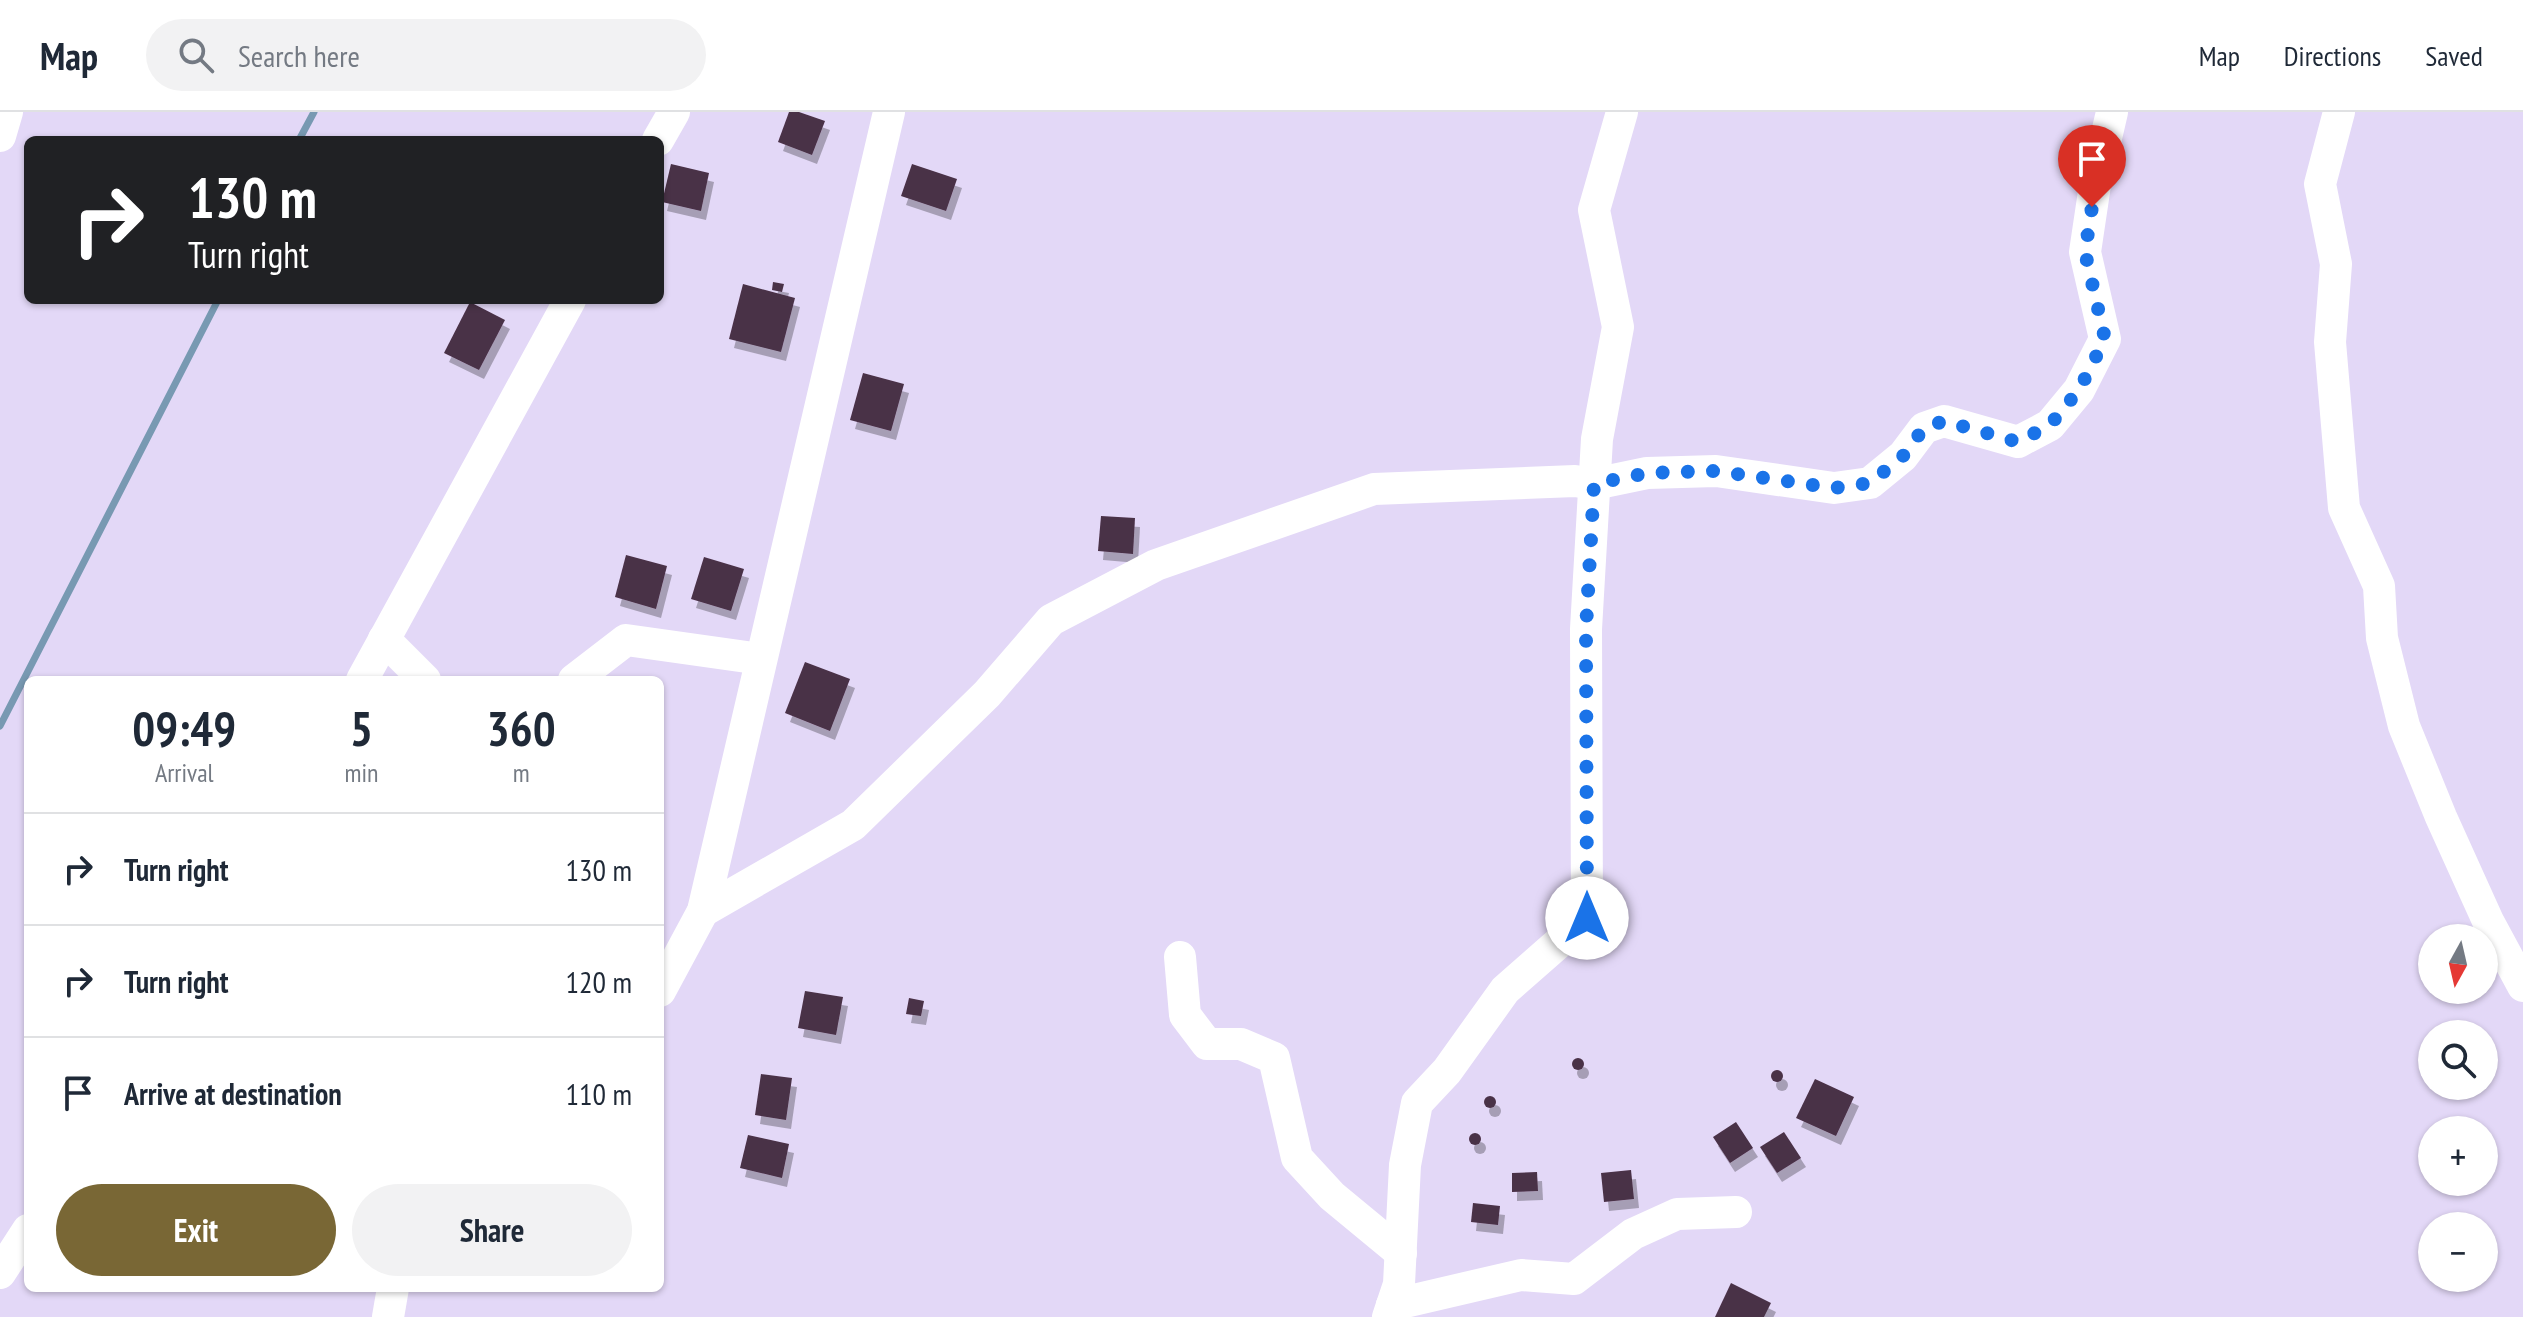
<!DOCTYPE html>
<html lang="en">
<head>
<meta charset="utf-8">
<style>
	:root { --surface:#fff; --page:#f2f2f3; --text:#1f2937; --muted:#747a83; --line:#e0e1e3; --accent:#796735 }
	body { margin:0; font-family:"PT Sans Narrow",sans-serif; background:var(--page); color:var(--text); height:100vh; display:flex; flex-direction:column; font-size:30px; white-space:nowrap }
	* { box-sizing:border-box; margin:0 }
	p { font-size:26px; color:var(--muted) }
	.icon { flex:none; width:44px; height:44px; fill:none; stroke:currentColor; stroke-width:2; stroke-linecap:round; stroke-linejoin:round }
	.map { position:relative; flex:1; overflow:hidden }
	.drawer { position:absolute; left:24px; top:564px; width:640px; height:616px; display:flex; flex-direction:column; background:var(--surface); border-radius:12px; box-shadow:0 2px 6px #0004 }
	.drawer>* { flex:none }
	.banner { position:absolute; left:24px; top:24px; width:640px; height:168px; border-radius:12px; box-shadow:0 2px 6px #0004; background:#202124; color:#fff; overflow:hidden }
	.needle { width:52px; rotate:188deg }
	.tools { position:absolute; left:2418px; top:812px; display:grid; gap:16px }
	.tools a { display:grid; place-items:center; width:80px; height:80px; border-radius:50%; background:var(--surface); box-shadow:0 2px 6px #0004; font-size:40px }
	.pin { position:absolute; display:grid; place-items:center; width:68px; height:68px; color:#fff; margin:-82px -34px; border-radius:50% 50% 50% 0; rotate:-45deg; box-shadow:0 0 8px #0007 }
	.pin .icon { rotate:45deg }
	.me { position:absolute; width:88px; margin:-44px; rotate:0deg; stroke-linejoin:round; filter:drop-shadow(0 0 6px #0008) }
	.turn { display:flex; align-items:center; gap:28px; height:168px; padding:0 32px; font-size:36px }
	.turn .icon { width:104px; height:104px; stroke-width:2.5 }
	.turn b { display:block; font-size:56px; line-height:68px }
	.eta { display:flex; justify-content:space-evenly; align-items:center; height:136px; text-align:center }
	.eta b { font-size:48px; font-weight:700; line-height:56px }
	.button { display:flex; gap:16px; margin-top:auto; padding:16px 32px }
	.button a { flex:1; height:92px; border-radius:48px; background:var(--accent); color:#fff; font-size:32px; font-weight:700; line-height:92px; text-align:center }
	.button a+a { background:var(--page); color:var(--text) }
	ul { padding:0; list-style:none }
	li { display:flex; align-items:center; gap:24px; height:112px; padding:0 32px; border-top:2px solid var(--line) }
	li div { flex:1 }
	li b { display:block; font-size:30px }
	li em { font-style:normal }
	header { display:flex; align-items:center; gap:48px; box-sizing:border-box; height:112px; padding:0 40px; background:var(--surface); border-bottom:2px solid var(--line) }
	header strong { font-size:38px }
	nav { display:flex; gap:44px; margin-inline-start:auto; font-size:28px }
	.search { width:560px; height:72px; background:var(--page); display:flex; align-items:center; gap:20px; box-sizing:border-box; padding:0 28px; border-radius:44px; color:var(--muted); font-size:30px }
	.map>svg:first-child { display:block }
	.lines { fill:none; stroke-linecap:round; stroke-linejoin:round }
	.stream { stroke:#7899b2; stroke-width:7 }
	.building { fill:#4a3047; filter:url(#shadow) }
	.minor { stroke:#fff; stroke-width:32 }
	.route { stroke:#1a73e8; stroke-width:14; stroke-dasharray:0 25.2 }
</style>
</head>
<body>
<header>
<strong>Map</strong>
<div class="search"><svg class="icon" aria-label="search" viewBox="0 0 24 24"><circle cx="10" cy="10" r="6"/><path d="M15 15l6 6"/></svg>Search here</div>
<nav><a>Map</a><a>Directions</a><a>Saved</a></nav>
</header>
<div class="map">
<svg width="2523" height="1205" viewBox="0 0 2523 1205">
	<defs>
		<filter id="shadow"><feDropShadow dx="5" dy="9" stdDeviation="0" flood-color="#0004"/></filter>
	</defs>
	<rect width="100%" height="100%" fill="#e3d8f7"/>
	<g class="lines">
		<g class="stream">
			<polyline points="299,28 314,0"/>
			<polyline points="0,614 218,188"/>
		</g>
	</g>
	<g class="building">
		<polygon points="789,0 799,0 825,9 812,43 778,30"/>
		<polygon points="671,52 709,61 701,99 662,90"/>
		<polygon points="912,52 957,67 946,99 901,84"/>
		<polygon points="773,170 784,172 782,180 772,178"/>
		<polygon points="743,172 795,186 781,240 729,227"/>
		<polygon points="470,190 505,208 479,258 444,241"/>
		<polygon points="863,261 904,272 891,319 850,308"/>
		<polygon points="1101,404 1135,406 1133,442 1098,439"/>
		<polygon points="626,443 667,454 656,497 615,485"/>
		<polygon points="704,445 744,457 731,499 691,487"/>
		<polygon points="805,550 850,567 830,619 785,601"/>
		<polygon points="805,879 843,885 836,923 798,916"/>
		<polygon points="909,886 924,889 921,904 906,902"/>
		<circle cx="1578" cy="952" r="6"/>
		<circle cx="1777" cy="964" r="6"/>
		<polygon points="761,962 792,966 786,1008 755,1003"/>
		<polygon points="1815,967 1854,985 1836,1024 1796,1006"/>
		<circle cx="1490" cy="990" r="6"/>
		<polygon points="1736,1010 1753,1036 1730,1051 1713,1025"/>
		<polygon points="1784,1020 1801,1046 1777,1061 1760,1035"/>
		<circle cx="1475" cy="1027" r="6"/>
		<polygon points="748,1023 789,1032 782,1066 740,1056"/>
		<polygon points="1631,1058 1634,1087 1604,1090 1601,1061"/>
		<polygon points="1537,1060 1538,1079 1512,1080 1512,1061"/>
		<polygon points="1473,1091 1500,1094 1498,1113 1471,1110"/>
		<polygon points="1731,1171 1771,1191 1764,1205 1715,1205"/>
	</g>
	<g class="lines">
		<g class="minor">
			<polyline points="2339,0 2320,72 2336,152 2330,230 2344,396 2379,474 2382,526 2404,614 2441,705 2488,809 2523,874"/>
			<polyline points="0,24 7,0"/>
			<polyline points="658,28 674,0"/>
			<polyline points="384,527 425,568"/>
			<polyline points="362,568 570,188"/>
			<polyline points="574,568 626,528 761,547"/>
			<polyline points="703,799 853,713 987,582 1051,508 1156,453 1374,377 1575,369 1594,372 1647,361 1716,359 1834,376 1870,371 1903,344 1924,316 1944,309 2018,330 2050,313 2079,278 2105,227 2085,140 2095,73 2112,0"/>
			<polyline points="1180,845 1185,903 1207,932 1241,932 1274,946 1297,1046 1332,1084 1401,1141"/>
			<polyline points="660,879 703,799 889,0"/>
			<polyline points="0,1161 28,1118"/>
			<polyline points="1392,1193 1521,1163 1574,1167 1633,1122 1677,1102 1736,1100"/>
			<polyline points="388,1205 393,1176"/>
			<polyline points="1388,1205 1399,1172 1405,1053 1417,991 1447,959 1505,878 1587,806 1586,517 1597,327 1618,215 1594,98 1622,0"/>
		</g>
	</g>
	<g class="lines">
		<polyline class="route" points="1587,806 1586,517 1594,372 1647,361 1716,359 1834,376 1870,371 1903,344 1924,316 1944,309 2018,330 2050,313 2079,278 2105,227 2085,140 2092,95"/>
	</g>
</svg>
<div class="tools">
<a><svg class="needle" viewBox="-14 -14 28 28"><path d="M0-13l5 13h-10z" fill="#e53935"/><path d="M0 13l5-13h-10z" fill="#747a83"/></svg></a>
<a><svg class="icon" aria-label="search" viewBox="0 0 24 24"><circle cx="10" cy="10" r="6"/><path d="M15 15l6 6"/></svg></a>
<a>+</a>
<a>−</a>
</div>
<div class="pin" style="left:2092px;top:95px;background:#d93025"><svg class="icon" aria-label="arrive" viewBox="0 0 24 24"><path d="M6 21V4h12l-3 4 3 4H6"/></svg></div>
<svg class="me" style="left:1587px;top:806px" viewBox="-20 -20 40 40"><circle r="19" fill="#fff"/><path d="M0-13L10 11 0 6-10 11z" fill="#1a73e8"/></svg>
<div class="banner">
<div class="turn"><svg class="icon" aria-label="right" viewBox="0 0 24 24"><path d="M7 20v-9h11M14 6l5 5-5 5"/></svg><div><b>130 m</b>Turn right</div></div>
</div>
<section class="drawer">
<div class="eta">
<div><b>09:49</b><p>Arrival</p></div>
<div><b>5</b><p>min</p></div>
<div><b>360</b><p>m</p></div>
</div>
<ul>
<li><svg class="icon" aria-label="right" viewBox="0 0 24 24"><path d="M7 20v-9h11M14 6l5 5-5 5"/></svg><div><b>Turn right</b></div><em>130 m</em></li>
<li><svg class="icon" aria-label="right" viewBox="0 0 24 24"><path d="M7 20v-9h11M14 6l5 5-5 5"/></svg><div><b>Turn right</b></div><em>120 m</em></li>
<li><svg class="icon" aria-label="arrive" viewBox="0 0 24 24"><path d="M6 21V4h12l-3 4 3 4H6"/></svg><div><b>Arrive at destination</b></div><em>110 m</em></li>
</ul>
<div class="button"><a>Exit</a><a>Share</a></div>
</section>
</div>
</body>
</html>
